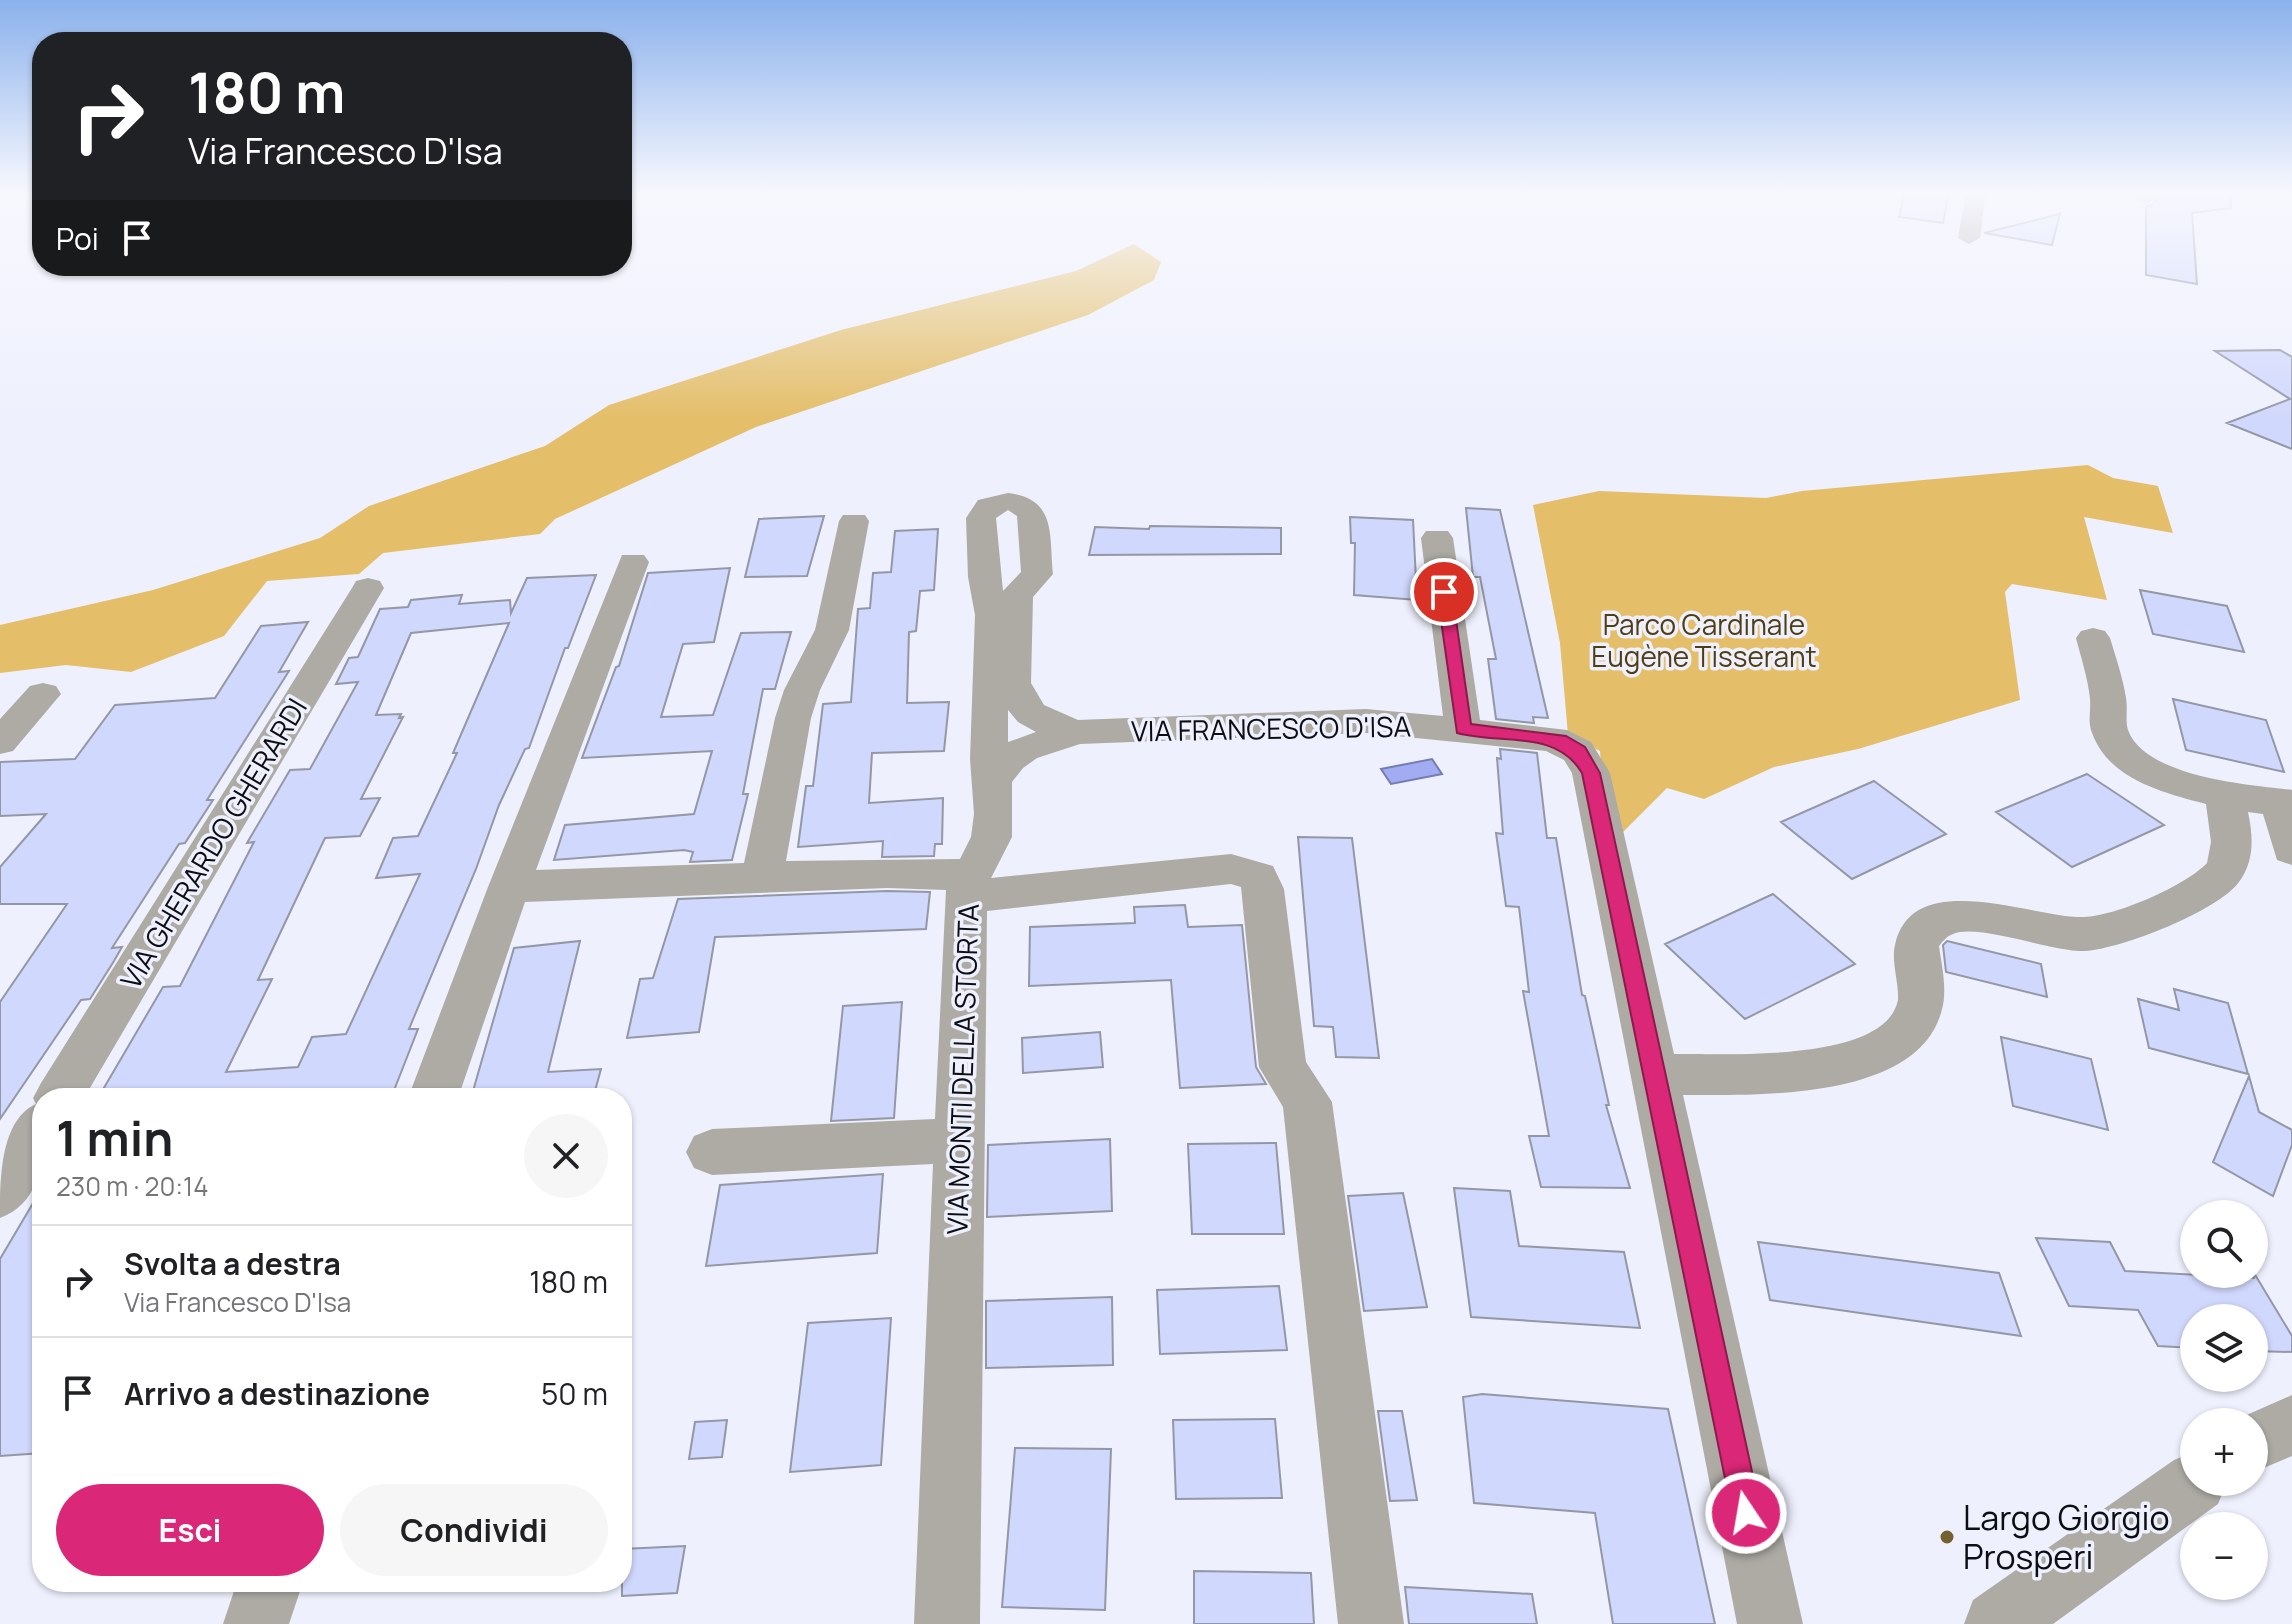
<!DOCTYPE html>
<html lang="it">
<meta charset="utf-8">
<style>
body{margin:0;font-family:Manrope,sans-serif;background:#f6f6f6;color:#202124;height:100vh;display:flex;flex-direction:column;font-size:30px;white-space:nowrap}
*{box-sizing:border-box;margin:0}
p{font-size:26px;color:#757577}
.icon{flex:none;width:44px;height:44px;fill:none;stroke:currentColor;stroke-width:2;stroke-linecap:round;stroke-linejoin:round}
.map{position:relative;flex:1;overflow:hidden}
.details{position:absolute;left:32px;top:1088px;width:600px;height:504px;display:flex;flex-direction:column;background:#fff;border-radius:32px;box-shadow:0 2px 6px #0004}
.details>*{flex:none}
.banner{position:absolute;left:32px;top:32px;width:600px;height:244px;border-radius:32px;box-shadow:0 2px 6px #0004;background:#202124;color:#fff;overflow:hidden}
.tools{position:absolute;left:2180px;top:1200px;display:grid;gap:16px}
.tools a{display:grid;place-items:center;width:88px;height:88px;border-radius:50%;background:#fff;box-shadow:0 2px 6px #0004;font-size:40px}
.pin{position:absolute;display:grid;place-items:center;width:68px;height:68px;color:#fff;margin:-34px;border:4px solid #fff;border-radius:50%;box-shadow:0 2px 8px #0007}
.me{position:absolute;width:88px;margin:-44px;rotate:348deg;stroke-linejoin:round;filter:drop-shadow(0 0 6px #0008)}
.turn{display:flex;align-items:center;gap:28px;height:168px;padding:0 24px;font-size:36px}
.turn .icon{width:104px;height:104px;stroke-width:2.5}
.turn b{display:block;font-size:56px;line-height:68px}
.then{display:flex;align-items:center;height:76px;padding:0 24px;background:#0003;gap:16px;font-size:30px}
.round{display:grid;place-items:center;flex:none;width:84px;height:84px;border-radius:42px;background:#f6f6f6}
.summary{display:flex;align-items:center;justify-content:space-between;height:136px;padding:0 24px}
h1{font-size:48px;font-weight:700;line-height:60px}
.button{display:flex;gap:16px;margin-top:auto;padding:16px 24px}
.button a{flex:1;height:92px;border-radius:48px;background:#db2777;color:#fff;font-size:32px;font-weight:700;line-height:92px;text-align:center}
.button a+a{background:#f6f6f6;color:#202124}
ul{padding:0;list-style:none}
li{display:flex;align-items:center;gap:24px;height:112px;padding:0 24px;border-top:2px solid #e0e0e0}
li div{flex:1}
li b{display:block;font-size:30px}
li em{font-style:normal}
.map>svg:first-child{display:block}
.green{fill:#e4be69}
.water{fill:#a1acf3;stroke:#757db0;stroke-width:2}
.building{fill:#d1d8fd;stroke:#9497a5;stroke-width:2;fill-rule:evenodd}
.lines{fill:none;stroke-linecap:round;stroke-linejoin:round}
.minor{fill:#adaba4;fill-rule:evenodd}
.route{fill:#db2777;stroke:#8e194d;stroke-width:2}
.poi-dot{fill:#75602f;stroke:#eef0fd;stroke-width:3}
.labels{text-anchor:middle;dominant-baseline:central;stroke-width:7;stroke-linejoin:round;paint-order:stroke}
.park-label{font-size:28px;fill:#503e13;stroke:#eef0fd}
.street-label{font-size:28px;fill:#0d0e13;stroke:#eef0fd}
.near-poi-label{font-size:34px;fill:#0d0e13;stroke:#eef0fd;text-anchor:start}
</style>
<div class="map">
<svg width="2292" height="1624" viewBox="0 0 2292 1624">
<rect width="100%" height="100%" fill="#eef0fd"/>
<path class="green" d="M1134,244L1161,262L1154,280L1088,315L756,427L555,519L540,534L383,553L359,574L267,581L224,636L131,672L66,665L0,673V625L153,590L320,538L369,506L545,446L609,405L841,330L1076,271Z
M2088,465L2113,478L2158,486L2173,533L2084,517L2107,600L2012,584L2005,592L2020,700L1858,749L1774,767L1704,799L1667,788L1607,848L1600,751L1568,735L1560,643L1533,505L1599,491L1766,498L1802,491Z"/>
<path class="water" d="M1432,759L1442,774L1391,784L1381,769Z"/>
<path class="building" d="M1905,192H1949L1943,223L1899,217Z
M2162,192H2230L2231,208L2192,213L2197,284L2146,275V207L2153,204Z
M2060,214L2052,245L1984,233Z
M2280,350L2292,357V449L2227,423L2290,399L2215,351Z
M1466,508L1500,510L1548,718L1533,717L1534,723L1496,719L1488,659H1496L1480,577H1473Z
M824,516L807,576L745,577L759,519Z
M1350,517L1413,520L1417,600L1354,595L1355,543H1351Z
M1150,526L1281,528V554L1089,555L1095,527L1149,529Z
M938,529L934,590L920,591L916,631L909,632L907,703L949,702L944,751L872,753L869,803L943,798L942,844H935L934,856L882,857L883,841L798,847L806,786H813L823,704L851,702L858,609L870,608L873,573L891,572L895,531Z
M730,568L714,642L683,644L661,717L713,715L741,633L791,632L775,689H763L743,794H748L732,860L690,862L693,852L684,850L554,860L565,825L694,814L712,751L582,758L616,667L619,666L648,573Z
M596,575L568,648H565L529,748L525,749L499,805L476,869L409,1029H418L391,1098H98L163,987L180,986L254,842L247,843L290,770L310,769L358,682L336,684L349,658L358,657L380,609L408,607L411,600L462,595L459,604L510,600L511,613L527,578ZM509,623L453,753H457L418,836L393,838L376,878L420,874L346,1034L312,1037L298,1067L226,1072L272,979L258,980L325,838L360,836L380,798L361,799L403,717L399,718L401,714L376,715L411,633Z
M2140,590L2227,606L2244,652L2153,634Z
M308,622L279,672L289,671L207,800H213L185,843L179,844L112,948L122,947L114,961L90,999L81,1000L0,1119V1002L67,904H0V867L46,814L0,816V762L75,759L115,705L215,698L261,626Z
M2173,699L2266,720L2284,772L2186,750Z
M1500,749L1537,753L1547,838H1556L1582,995L1585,996L1609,1105H1606L1630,1188L1541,1187L1529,1136H1549L1523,991L1529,992L1519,907L1506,906L1496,833L1503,834L1497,758L1501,759Z
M2087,774L2164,825L2072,867L1996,812Z
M1874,781L1946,834L1852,879L1781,822Z
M1298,837L1352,838L1379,1058L1336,1057L1333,1027L1314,1026Z
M887,891L930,892L926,929L715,937L699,1032L627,1038L640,979L653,978L678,899Z
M1773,894L1855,964L1745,1019L1665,944Z
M1185,905L1188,927L1242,925L1256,1067L1266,1084L1180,1088L1171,980L1029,986L1030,927L1135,923L1134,907Z
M580,941L548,1072L601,1069L593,1098H471L514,948Z
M1947,941L2041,964L2047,997L1946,972L1943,945Z
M2174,989L2228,1003L2248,1074L2149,1048L2138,999L2179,1010Z
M902,1002L894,1118L831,1121L843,1006Z
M1100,1032L1103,1067L1023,1073L1022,1038Z
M2001,1037L2091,1059L2108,1130L2013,1106Z
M2249,1076L2259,1112L2292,1130V1145L2273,1196L2213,1162Z
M1110,1139L1112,1211L987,1217L988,1145Z
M1276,1143L1284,1234H1192L1188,1144Z
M883,1174L877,1253L706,1266L720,1185Z
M42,1188V1453L0,1456V1259Z
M1454,1188L1510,1191L1519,1246L1624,1252L1640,1328L1471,1317Z
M1403,1193L1427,1307L1364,1311L1348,1196Z
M2036,1238L2110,1242L2125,1271L2254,1278V1273L2292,1336V1352L2254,1351V1318H2194V1348L2158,1346L2138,1310L2069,1306Z
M1758,1242L1999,1273L2021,1336L1770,1300Z
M1279,1286L1287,1350L1160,1354L1157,1290Z
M1112,1297L1113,1365L986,1368V1301Z
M891,1318L881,1465L790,1472L808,1323Z
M1482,1394L1668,1409L1715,1624H1613L1595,1513L1474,1503L1463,1397Z
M1378,1411H1402L1417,1500L1390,1501Z
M1275,1419L1282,1498L1176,1499L1173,1420Z
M727,1420L722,1457L689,1459L695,1422Z
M1015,1448L1111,1449L1105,1610L1002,1607Z
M685,1546L677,1593L622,1596V1549Z
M1194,1571L1311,1573L1314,1624H1194Z
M1405,1587L1532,1594L1537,1624H1409Z"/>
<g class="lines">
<path class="minor" d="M1966,192H1986L1980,238L1969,244L1958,238Z
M2139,192H2159L2151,202L2144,204L2134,198Z
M1008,493C1057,499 1049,535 1053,574L1033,597L1031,683L1044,705L1078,720L1366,709L1443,716L1421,538L1426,531H1448L1453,538L1480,720L1567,730L1591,742L1610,773L1674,1054C1724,1053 1885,1064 1898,1000C1899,983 1891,961 1895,945C1912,865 2035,919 2084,917C2116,916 2185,886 2207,863L2211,842L2206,804C2161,792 2107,779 2091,730C2088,720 2091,709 2090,699C2088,678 2081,658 2076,638L2081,631L2093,628L2105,631L2110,638C2116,658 2123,678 2126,698C2128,709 2125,720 2128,730C2145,777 2249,785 2292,790V865L2277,860L2263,814L2248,812C2253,836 2255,860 2239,882C2218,911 2121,949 2085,951C2051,952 1979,923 1953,934C1947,936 1943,941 1939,946C1942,968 1948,991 1941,1013C1915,1101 1756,1095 1683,1095L1803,1624H1737L1572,773L1564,760L1546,751L1366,733L1080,744L1037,758L1023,768L1012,782V837L991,878L1231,854L1273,866L1284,889L1306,1062L1332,1102L1404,1624H1338L1283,1107L1259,1067L1241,887L1231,884L987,911L980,1624H914L933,1164L712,1175L694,1168L686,1152L694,1136L712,1129L935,1119L946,890L887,888L525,902L458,1098H408L488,887L622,555H644L649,562L536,870L744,863L775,718L784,690L815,630L839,521L843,515H865L869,521L849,630L820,690L811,718L786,861L960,859L971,837L974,814L970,759L975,615L968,577L966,518L978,500ZM1008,510L1017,516L1021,572L1003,591L996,518ZM1008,710L1018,722L1036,732L1008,742Z
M368,578L380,581L384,588L84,1098H42C42,1143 50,1199 0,1218C0,1180 0,1120 36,1104L33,1098L41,1083L352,588L356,581Z
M43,683L56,686L61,694L13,751L0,754V719L30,686Z
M2292,1395V1456L2254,1472V1422L2233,1421Z
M2194,1452V1482H2227L2218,1504L2053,1624H1964L1973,1600L2174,1460Z
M237,1582H303L289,1624H223Z"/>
</g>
<linearGradient id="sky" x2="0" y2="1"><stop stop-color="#8bb1ec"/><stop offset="0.46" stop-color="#f7f8fe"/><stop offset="1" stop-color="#f7f8fe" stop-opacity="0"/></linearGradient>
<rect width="2292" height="419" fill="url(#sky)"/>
<path class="route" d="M1444,588L1452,592L1471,724L1566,736L1585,747L1600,773L1761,1513L1757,1523L1746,1528L1736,1523L1732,1513L1582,773C1556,729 1502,745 1457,733L1437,592Z"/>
<circle class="poi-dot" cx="1947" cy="1537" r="8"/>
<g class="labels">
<g class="park-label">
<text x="1704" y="624">Parco Cardinale<tspan x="1704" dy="32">Eugène Tisserant</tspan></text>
</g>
<g class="street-label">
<text transform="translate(1271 728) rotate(-1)">VIA FRANCESCO D'ISA</text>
<text transform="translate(213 843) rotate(-59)">VIA GHERARDO GHERARDI</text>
<text transform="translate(962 1069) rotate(-88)">VIA MONTI DELLA STORTA</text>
</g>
<g class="near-poi-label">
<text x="1963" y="1517">Largo Giorgio<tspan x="1963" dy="39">Prosperi</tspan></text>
</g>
</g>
</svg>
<div class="tools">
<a><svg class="icon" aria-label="search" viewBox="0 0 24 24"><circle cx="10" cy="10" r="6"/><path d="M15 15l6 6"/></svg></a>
<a><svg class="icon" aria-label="layers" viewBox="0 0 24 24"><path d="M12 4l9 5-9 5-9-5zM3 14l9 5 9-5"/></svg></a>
<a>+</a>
<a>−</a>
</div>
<div class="pin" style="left:1444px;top:592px;background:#d93025"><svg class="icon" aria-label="arrive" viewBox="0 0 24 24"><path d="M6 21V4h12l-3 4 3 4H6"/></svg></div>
<svg class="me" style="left:1746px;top:1513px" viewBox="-20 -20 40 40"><circle r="17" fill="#db2777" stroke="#fff" stroke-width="3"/><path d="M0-11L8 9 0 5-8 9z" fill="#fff"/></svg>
<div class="banner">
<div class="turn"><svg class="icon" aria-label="right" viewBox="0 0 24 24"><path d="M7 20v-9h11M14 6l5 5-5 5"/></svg><div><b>180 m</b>Via Francesco D'Isa</div></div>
<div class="then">Poi<svg class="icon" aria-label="arrive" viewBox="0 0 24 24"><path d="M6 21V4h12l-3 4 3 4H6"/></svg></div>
</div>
<section class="details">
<div class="summary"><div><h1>1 min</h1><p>230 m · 20:14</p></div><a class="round"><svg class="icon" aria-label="close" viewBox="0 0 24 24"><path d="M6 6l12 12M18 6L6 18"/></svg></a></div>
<ul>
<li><svg class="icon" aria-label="right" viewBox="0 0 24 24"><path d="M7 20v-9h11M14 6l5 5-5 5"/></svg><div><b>Svolta a destra</b><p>Via Francesco D'Isa</p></div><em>180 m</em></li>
<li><svg class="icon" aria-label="arrive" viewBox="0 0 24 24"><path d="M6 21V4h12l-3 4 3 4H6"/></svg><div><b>Arrivo a destinazione</b></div><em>50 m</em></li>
</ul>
<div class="button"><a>Esci</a><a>Condividi</a></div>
</section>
</div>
